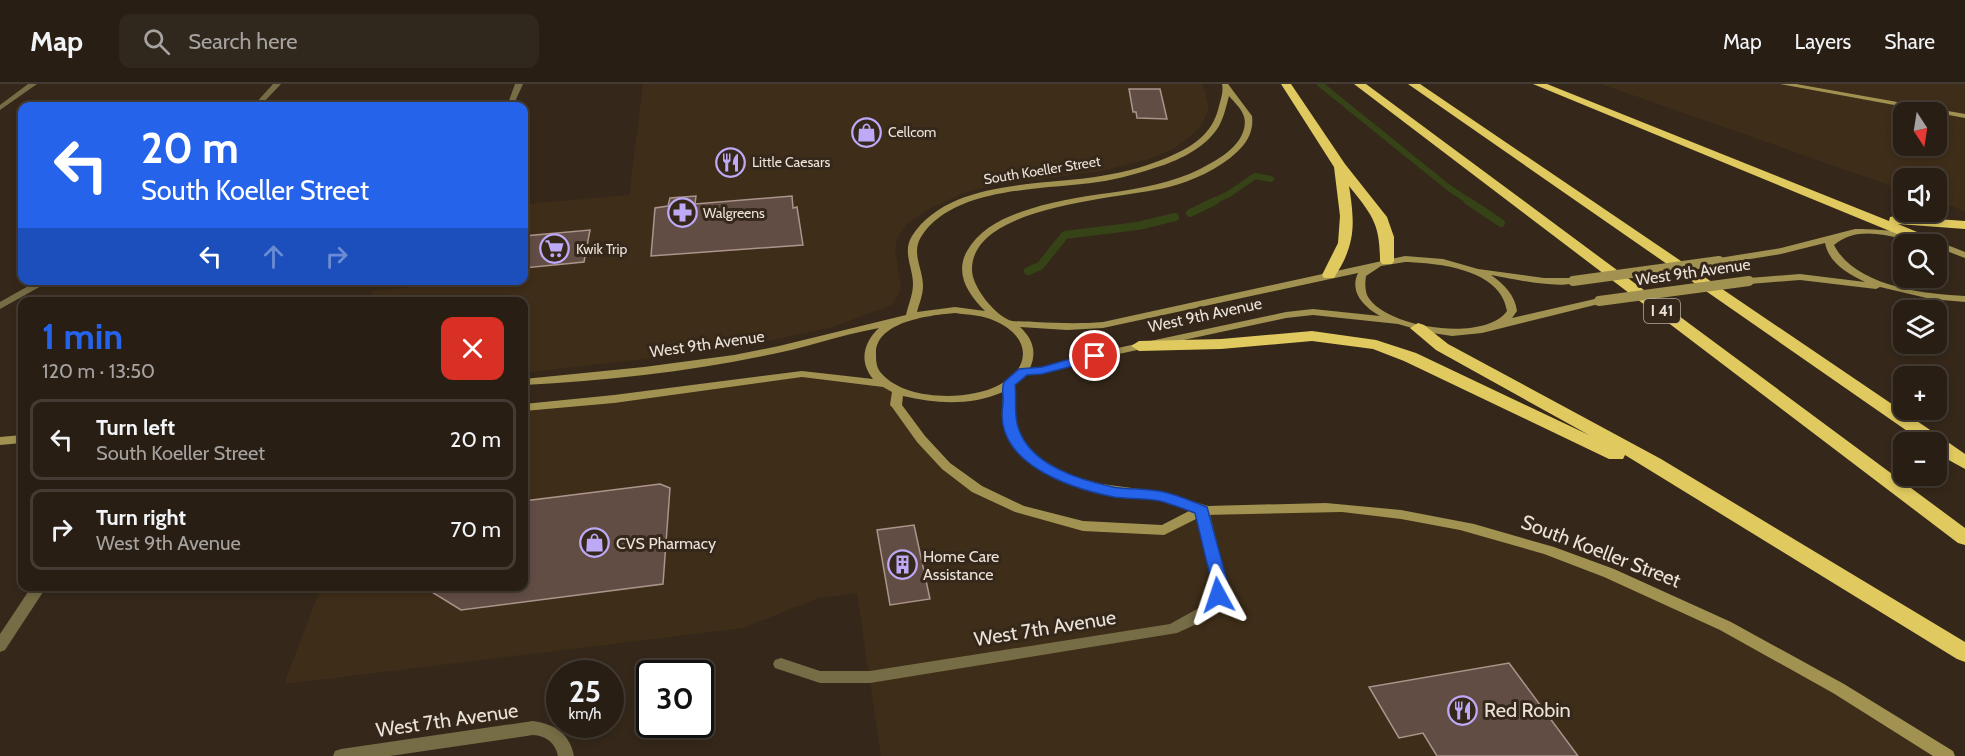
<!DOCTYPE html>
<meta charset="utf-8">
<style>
body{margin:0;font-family:Cabin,sans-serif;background:#30271d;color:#f1f3f6;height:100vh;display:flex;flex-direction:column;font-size:22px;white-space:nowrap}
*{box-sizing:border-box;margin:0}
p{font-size:20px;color:#a5a2a0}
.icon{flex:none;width:33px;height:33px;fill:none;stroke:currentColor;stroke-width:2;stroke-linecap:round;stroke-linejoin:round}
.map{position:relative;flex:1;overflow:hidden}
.sheet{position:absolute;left:18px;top:213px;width:510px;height:294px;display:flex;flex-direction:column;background:#281e14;border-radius:12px;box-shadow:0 3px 9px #0003,0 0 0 2px #443c34}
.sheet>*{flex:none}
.hud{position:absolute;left:18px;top:18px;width:510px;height:183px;border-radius:12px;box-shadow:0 3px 9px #0003,0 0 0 2px #443c34;background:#2563eb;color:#fff;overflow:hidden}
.needle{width:39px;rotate:168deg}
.tools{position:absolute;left:1893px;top:18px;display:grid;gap:12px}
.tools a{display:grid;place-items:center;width:54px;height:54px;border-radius:12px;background:#281e14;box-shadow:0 3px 9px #0003,0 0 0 2px #443c34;font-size:30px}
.speed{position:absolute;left:546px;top:576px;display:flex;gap:12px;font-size:30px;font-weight:700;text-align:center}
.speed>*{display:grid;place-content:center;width:78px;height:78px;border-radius:50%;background:#281e14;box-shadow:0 3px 9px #0003,0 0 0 2px #443c34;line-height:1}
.speed small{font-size:15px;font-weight:400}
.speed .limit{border:3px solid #111;border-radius:9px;background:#fff;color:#111}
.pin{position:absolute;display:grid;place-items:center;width:51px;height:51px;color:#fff;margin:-26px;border:3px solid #fff;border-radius:50%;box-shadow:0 2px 6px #0007}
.me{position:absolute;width:66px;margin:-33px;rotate:355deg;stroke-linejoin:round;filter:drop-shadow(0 0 4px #0008)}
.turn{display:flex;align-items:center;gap:21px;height:126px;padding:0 24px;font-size:27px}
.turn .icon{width:78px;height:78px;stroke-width:2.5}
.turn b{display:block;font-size:42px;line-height:51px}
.lanes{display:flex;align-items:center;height:57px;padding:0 24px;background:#0003;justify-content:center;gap:30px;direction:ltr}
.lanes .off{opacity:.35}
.round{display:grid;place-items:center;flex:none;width:63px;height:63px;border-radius:12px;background:#30271d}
.headline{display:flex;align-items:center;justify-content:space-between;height:102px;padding:0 24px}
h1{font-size:36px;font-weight:700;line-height:45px;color:#2563eb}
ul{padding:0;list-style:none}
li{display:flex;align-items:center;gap:18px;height:81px;margin:0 12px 9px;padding:0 12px;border:3px solid #443c34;border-radius:12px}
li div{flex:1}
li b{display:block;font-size:22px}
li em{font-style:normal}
header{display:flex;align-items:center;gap:36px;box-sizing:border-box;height:84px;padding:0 30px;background:#281e14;border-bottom:2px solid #443c34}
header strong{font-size:28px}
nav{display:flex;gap:33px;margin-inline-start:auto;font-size:21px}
.search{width:420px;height:54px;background:#30271d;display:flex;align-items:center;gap:15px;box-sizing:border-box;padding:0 21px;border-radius:12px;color:#a5a2a0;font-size:22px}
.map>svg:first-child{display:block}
.built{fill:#3e2d18;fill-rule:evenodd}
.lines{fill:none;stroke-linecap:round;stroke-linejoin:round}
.stream-far1{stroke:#354317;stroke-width:6}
.stream{stroke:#354317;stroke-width:8}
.building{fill:#624d45;stroke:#ab948b;stroke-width:1.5}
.street{fill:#766d46;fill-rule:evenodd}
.secondary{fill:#a19251;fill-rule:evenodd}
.highway{fill:#e0c95f;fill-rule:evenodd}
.secondary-bridge{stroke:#a19251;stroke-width:10}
.route{fill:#2563eb;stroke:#184099;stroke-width:1.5}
.labels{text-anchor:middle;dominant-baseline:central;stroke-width:6;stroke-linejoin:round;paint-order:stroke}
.far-poi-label{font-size:14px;fill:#ebe2d9;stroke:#35281a;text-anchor:start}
.far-street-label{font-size:14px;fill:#ebe2d9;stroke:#35281a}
.shield{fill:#35281a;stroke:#b4aaa0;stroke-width:1.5}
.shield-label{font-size:15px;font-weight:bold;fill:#ebe2d9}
.street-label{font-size:16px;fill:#ebe2d9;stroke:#35281a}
.poi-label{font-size:16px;fill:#ebe2d9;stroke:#35281a;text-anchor:start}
.near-street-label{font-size:20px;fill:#ebe2d9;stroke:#35281a}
.near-poi-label{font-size:20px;fill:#ebe2d9;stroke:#35281a;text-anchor:start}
</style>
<header>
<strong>Map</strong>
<div class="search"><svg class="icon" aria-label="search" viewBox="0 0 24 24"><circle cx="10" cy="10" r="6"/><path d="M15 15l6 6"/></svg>Search here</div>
<nav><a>Map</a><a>Layers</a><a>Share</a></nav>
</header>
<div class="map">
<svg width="1965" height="672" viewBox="0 0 1965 672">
<rect width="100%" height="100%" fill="#35281a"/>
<path class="built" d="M643,0H1203L1209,25L1200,43L1188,54L1173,65L1149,75L1101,87L990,102L966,108L925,127L906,141L898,152L895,165L901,202L898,212L891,221L833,243L728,265L524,289V218H367L373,207L432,201L434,197L524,196V120L629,111Z
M1601,0H1965V127L1937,117L1936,94H1904L1903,106ZM1904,28H1936V62H1904Z
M802,290L840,294L898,306L897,321L946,382L1020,425L1083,442L1164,446L1202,426L1339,424L1485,447L1664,512L1947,672H881L857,509L818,514L743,544L284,600L321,503L524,502V324L614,315Z"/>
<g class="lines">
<path class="stream-far1" d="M1320,0L1449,104L1470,118
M1212,118L1229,110L1255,92L1271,95"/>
<path class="stream" d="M1468,117L1501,139
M1190,129L1215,117
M1028,187L1040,182L1065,151L1138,142L1175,133"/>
</g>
<path class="building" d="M1129,5H1160L1167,35L1137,34L1136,28H1133Z
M696,112L695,120L792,112L793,124L797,123L803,161L651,172L655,124L668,122L670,114Z
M590,146L584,178L524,184V152Z
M660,400L670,404L663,500L461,526L422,502H524V417Z
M914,441L930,515L890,521L877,446Z
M1509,579L1578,672H1437L1423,649L1399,654L1369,603Z"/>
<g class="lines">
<path class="street" d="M28,0H37L0,26V21Z
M273,0H281L260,22H253Z
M515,0H523L513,22H507Z
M39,196H52L0,225V218Z
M1202,422L1207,423L1209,426L1227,500L1221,517L1213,527L1201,538L1177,549L870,599H820L775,584L773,580L775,576L781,574L820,587H870L1170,540L1197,525L1208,514L1213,500L1195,426L1197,423Z
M32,502H47L5,566L0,568V550Z
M533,637C555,640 570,650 574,672H558C555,658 546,652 533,651L390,672H333L335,667L341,665Z"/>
<path class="secondary" d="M1222,0H1228L1252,32C1254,47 1247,59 1237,68C1219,85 1192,97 1169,103C1123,115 971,120 972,186C972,203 996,233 1012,237C1019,238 1028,237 1035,238C1058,239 1080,240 1103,238L1405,172L1443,175L1478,185L1544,194H1573L1578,197C1564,207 1509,194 1491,191C1504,200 1515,211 1517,227L1512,234L1599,214L1604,217L1603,219L1482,249L1452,252L1426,248L1398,240L1313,231L1286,234L1114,271L1042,290L1025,291L1014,302V332L1020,354L1042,376L1072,392L1102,400L1161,408L1208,422L1326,419L1401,426L1474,440L1554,463L1614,485L1731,538L1844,600L1953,667L1955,672H1933L1833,609L1720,546L1604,493L1544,470L1460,446L1401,435L1342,428L1204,431L1164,451L1083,447L1015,428L972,408L942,385L917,358L892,323L890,321L892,308L883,303L802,293L614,319L524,327V320L614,311L802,287L873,295C859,278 863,259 879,244C840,251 802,265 763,272C685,288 603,297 524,301V295L644,283L734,271L779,262L906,231C908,221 913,211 913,200C913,183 902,168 912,152C949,95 1042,102 1101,92C1126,88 1152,81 1175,70C1195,61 1212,48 1218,26C1220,17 1224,8 1222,0ZM1229,12C1234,18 1240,23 1243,30C1247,39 1244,48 1239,56C1232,66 1222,73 1211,79C1156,112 1090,105 1030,125C1006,132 980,144 967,167C954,190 969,211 985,227L955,223L917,228C919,220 923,211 923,202C923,185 911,169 921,153C953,102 1044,106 1098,98C1120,95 1142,88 1164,81C1185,73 1207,62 1219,42C1224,33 1226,23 1229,12ZM1405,178C1438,179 1501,185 1507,227C1485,259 1383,244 1367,211C1365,205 1365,199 1366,192L1381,182ZM1358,189C1349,208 1364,223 1380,232L1313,225L1286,228L1113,265L1042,284H1030C1037,268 1033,255 1020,243L1067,246L1103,244ZM955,229C968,231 983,231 995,237C1030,252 1033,283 999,301C969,317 906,317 882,290C876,284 876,277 876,269C876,237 932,231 955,229ZM1003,308C1003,320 1001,332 1004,344C1017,383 1063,402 1099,408C1119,412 1139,412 1159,416C1169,418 1179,424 1189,427L1162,441L1083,437L1024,422L982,402L950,379L925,352L902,321L903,312C937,320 970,322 1003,308Z
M1780,0H1796L1965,30V34Z
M1855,145C1893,144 1930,153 1965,168V174L1936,163V160C1902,160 1865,136 1834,161C1855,202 1923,210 1965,212V218L1931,215L1880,203L1876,205L1800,196L1749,200L1744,197L1749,194L1800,190L1865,198C1847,189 1829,179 1825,159L1781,170L1719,180L1714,177L1719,174L1781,164Z
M22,351V359L0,361V353Z"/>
<path class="highway" d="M1281,0H1291L1345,80L1387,133L1394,153V177L1392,180H1382L1380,177C1380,139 1372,131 1349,102C1355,140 1356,160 1334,194H1324L1322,191L1338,159L1340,132L1334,83Z
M1354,0H1366L1965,444V461L1958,459Z
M1408,0H1420L1942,354L1965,370V385L1936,369V358H1923Z
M1533,0H1547L1889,137L1890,133L1895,132L1965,137V145L1898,140L1929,153L1931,156L1929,159H1919Z
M1418,239L1424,241L1448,260L1661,375L1965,558V578L1957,575L1625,371L1623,375H1609L1404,277L1373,265L1312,257L1221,265L1139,267L1131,262L1139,257L1221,255L1312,247L1376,256L1416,269L1589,351L1436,266L1410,244Z"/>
<path class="secondary-bridge" d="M1573,197L1719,177
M1599,217L1749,197"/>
</g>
<path class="route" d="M1095,268L1100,269L1102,272L1100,275L1042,290L1027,291L1015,301C1017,317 1013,331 1019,346C1032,382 1080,396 1113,403C1130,406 1147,404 1164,408C1178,411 1193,418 1207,423L1228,500L1224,515H1212L1209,511L1212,500L1195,429C1184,425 1172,420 1160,417C1145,414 1129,415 1114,413C1069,404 993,379 1003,320C1004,312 1001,304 1004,298L1019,285L1042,283Z"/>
<defs>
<symbol id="shop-ring" viewBox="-11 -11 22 22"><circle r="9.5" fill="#35281a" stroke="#bda9f5" stroke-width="1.5"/><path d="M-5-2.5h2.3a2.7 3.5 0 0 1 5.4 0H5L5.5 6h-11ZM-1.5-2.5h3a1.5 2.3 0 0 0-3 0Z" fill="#bda9f5"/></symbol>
<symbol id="restaurant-ring" viewBox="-11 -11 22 22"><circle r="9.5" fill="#35281a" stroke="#bda9f5" stroke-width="1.5"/><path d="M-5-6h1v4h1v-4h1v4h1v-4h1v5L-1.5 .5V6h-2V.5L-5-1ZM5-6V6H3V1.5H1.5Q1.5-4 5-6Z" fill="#bda9f5"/></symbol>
<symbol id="pharmacy-ring" viewBox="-11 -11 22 22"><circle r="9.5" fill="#35281a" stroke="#bda9f5" stroke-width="1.5"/><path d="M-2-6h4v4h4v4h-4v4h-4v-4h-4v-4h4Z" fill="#bda9f5"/></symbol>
<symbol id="supermarket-ring" viewBox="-11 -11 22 22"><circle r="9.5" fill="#35281a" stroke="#bda9f5" stroke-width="1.5"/><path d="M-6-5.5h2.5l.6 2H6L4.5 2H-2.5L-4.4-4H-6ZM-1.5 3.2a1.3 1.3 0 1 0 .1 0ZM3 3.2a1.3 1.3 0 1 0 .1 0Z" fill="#bda9f5"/></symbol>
<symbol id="building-ring" viewBox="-11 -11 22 22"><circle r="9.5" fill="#35281a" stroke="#bda9f5" stroke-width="1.5"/><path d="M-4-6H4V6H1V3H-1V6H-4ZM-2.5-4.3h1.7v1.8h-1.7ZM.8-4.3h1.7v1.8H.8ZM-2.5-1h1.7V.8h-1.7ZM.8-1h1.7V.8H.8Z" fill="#bda9f5"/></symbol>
</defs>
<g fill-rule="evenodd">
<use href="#shop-ring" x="850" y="32" width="33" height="33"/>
<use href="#restaurant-ring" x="714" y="62" width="33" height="33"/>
<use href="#pharmacy-ring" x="666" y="112" width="33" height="33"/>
<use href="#supermarket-ring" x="538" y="148" width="33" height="33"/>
<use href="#shop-ring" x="578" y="442" width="33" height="33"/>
<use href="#building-ring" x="886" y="464" width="33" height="33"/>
<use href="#restaurant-ring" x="1446" y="610" width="33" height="33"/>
</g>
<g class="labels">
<g class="far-poi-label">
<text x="888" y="48">Cellcom</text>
<text x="752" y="78">Little Caesars</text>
<text x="703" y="129">Walgreens</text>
<text x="576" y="165">Kwik Trip</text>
</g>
<g class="far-street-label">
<text transform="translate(1042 86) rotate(-9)">South Koeller Street</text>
</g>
<rect class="shield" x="1644" y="215" width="36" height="24" rx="4.5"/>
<g class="shield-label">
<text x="1662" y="227">I 41</text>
</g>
<g class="street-label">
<text transform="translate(1693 188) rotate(-8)">West 9th Avenue</text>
<text transform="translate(1205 231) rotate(-12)">West 9th Avenue</text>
<text transform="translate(707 260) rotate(-8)">West 9th Avenue</text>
</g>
<g class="poi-label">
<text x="616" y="459">CVS Pharmacy</text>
<text x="923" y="472">Home Care<tspan x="923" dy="18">Assistance</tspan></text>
</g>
<g class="near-street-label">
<text transform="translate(1601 467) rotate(21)">South Koeller Street</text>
<text transform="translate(1045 544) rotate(-9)">West 7th Avenue</text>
<text transform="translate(447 636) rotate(-8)">West 7th Avenue</text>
</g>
<g class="near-poi-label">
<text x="1484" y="626">Red Robin</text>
</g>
</g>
</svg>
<div class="tools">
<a><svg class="needle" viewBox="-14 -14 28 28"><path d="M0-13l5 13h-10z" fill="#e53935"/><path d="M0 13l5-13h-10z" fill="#a5a2a0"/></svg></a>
<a><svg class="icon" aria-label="sound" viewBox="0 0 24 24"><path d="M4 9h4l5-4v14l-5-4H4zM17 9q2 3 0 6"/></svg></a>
<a><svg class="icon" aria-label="search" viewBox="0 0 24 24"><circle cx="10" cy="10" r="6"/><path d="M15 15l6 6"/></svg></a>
<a><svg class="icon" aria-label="layers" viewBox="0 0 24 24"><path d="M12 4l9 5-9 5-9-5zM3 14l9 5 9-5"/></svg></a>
<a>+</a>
<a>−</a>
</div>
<div class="speed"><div>25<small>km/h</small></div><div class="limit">30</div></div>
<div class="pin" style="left:1095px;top:272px;background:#d93025"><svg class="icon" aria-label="arrive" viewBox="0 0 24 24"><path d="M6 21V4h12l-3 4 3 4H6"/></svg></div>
<svg class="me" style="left:1218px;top:511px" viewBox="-20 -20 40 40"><path d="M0-17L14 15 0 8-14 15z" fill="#2563eb" stroke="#fff" stroke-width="4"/></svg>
<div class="hud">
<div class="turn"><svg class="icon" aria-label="left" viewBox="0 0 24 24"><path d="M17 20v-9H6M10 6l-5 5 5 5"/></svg><div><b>20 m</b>South Koeller Street</div></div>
<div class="lanes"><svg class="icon" aria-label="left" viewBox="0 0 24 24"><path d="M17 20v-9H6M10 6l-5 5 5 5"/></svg><svg class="icon off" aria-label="ahead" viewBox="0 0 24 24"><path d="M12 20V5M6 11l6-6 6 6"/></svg><svg class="icon off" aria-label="right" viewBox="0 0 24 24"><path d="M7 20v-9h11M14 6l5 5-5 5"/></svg></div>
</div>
<section class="sheet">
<div class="headline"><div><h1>1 min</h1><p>120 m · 13:50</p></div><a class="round" style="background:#d93025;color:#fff"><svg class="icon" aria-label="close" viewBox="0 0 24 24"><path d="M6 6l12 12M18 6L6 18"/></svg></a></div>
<ul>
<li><svg class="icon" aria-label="left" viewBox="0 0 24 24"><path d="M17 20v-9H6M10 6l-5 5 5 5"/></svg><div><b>Turn left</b><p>South Koeller Street</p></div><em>20 m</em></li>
<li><svg class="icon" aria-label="right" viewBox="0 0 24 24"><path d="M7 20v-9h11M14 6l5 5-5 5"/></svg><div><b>Turn right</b><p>West 9th Avenue</p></div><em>70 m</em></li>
</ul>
</section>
</div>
